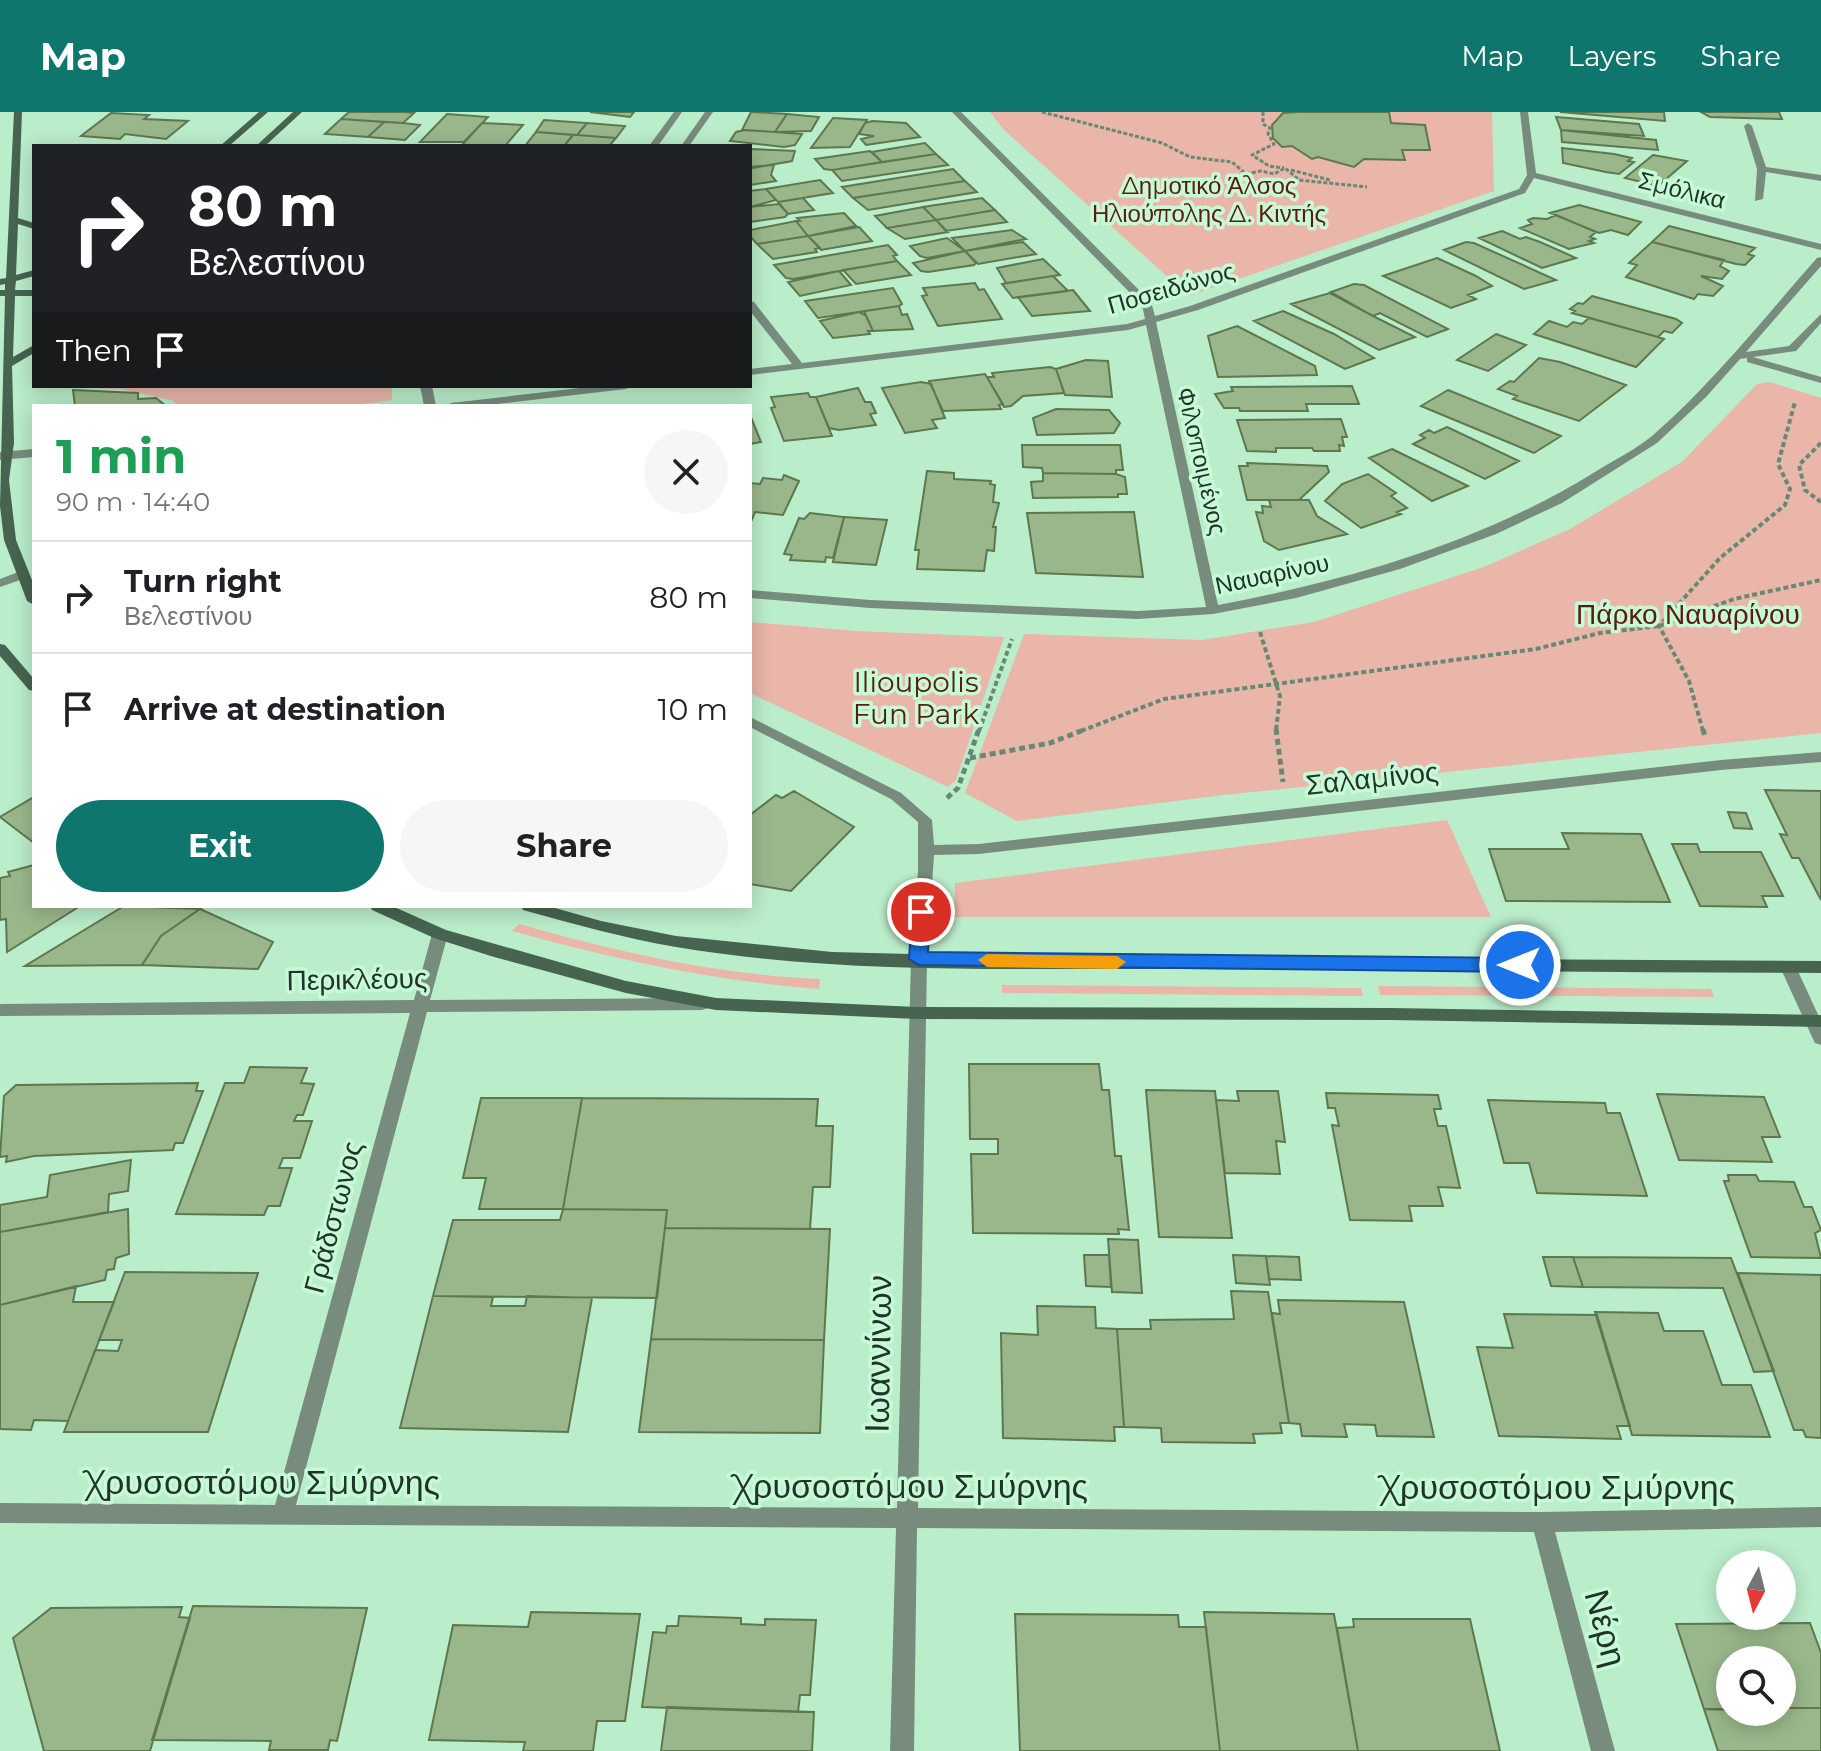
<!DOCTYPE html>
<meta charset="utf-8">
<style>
body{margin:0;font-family:Montserrat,sans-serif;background:#f6f6f6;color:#202124;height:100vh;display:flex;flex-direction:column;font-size:30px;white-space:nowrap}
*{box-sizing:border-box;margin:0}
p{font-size:26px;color:#757577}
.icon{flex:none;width:44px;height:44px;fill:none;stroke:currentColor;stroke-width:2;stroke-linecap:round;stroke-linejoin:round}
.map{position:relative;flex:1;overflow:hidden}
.drawer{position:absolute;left:32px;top:292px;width:720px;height:504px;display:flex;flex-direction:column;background:#fff;border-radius:0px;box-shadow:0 4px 20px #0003}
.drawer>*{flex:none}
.guide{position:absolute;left:32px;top:32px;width:720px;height:244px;border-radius:0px;box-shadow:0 4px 20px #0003;background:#202124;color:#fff;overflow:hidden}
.needle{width:52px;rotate:187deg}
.buttons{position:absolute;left:1716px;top:1438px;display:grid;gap:16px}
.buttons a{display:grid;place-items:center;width:80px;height:80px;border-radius:50%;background:#fff;box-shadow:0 4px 20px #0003;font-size:40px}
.pin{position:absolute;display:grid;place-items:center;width:68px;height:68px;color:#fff;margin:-34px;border:4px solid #fff;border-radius:50%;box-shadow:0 2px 8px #0007}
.me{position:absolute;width:88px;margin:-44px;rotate:270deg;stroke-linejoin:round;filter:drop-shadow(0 0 6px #0008)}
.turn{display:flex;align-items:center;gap:28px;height:168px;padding:0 24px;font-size:36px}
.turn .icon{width:104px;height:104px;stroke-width:2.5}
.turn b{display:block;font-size:56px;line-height:68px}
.then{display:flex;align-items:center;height:76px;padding:0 24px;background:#0003;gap:16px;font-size:30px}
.round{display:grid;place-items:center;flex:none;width:84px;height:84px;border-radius:42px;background:#f6f6f6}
.overview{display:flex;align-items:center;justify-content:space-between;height:136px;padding:0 24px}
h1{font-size:48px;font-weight:700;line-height:60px;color:#1e9e55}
.button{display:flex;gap:16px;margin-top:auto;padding:16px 24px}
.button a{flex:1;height:92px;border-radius:48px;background:#0f766e;color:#fff;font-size:32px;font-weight:700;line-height:92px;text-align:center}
.button a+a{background:#f6f6f6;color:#202124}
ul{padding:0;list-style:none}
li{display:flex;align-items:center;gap:24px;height:112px;padding:0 24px;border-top:2px solid #e0e0e0}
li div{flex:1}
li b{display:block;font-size:30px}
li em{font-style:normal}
header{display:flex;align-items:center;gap:48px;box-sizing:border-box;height:112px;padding:0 40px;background:#0f766e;color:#fff}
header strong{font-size:38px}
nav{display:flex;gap:44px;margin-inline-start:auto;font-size:28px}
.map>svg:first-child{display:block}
.green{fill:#e9b6a9}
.building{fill:#9ab78b;stroke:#5d784e;stroke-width:2}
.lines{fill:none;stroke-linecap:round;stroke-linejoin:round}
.path-far2{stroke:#678972;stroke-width:3;stroke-dasharray:4 2;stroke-linecap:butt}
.path-far1{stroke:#678972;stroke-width:4;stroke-dasharray:5 3;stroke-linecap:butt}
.path{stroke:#678972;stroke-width:5;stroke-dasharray:6 4;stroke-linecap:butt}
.lane{fill:#778c7d;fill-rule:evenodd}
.street{fill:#778c7d;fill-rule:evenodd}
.secondary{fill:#466450;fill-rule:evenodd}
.route{fill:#1a73e8;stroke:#114b97;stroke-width:2}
.slow{fill:#f59e0b}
.labels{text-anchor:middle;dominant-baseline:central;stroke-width:7;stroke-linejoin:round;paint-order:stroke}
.far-park-label{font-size:24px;fill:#5a1c0c;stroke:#c7fad7}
.far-street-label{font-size:24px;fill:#203427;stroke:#c7fad7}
.park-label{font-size:28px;fill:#5a1c0c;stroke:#c7fad7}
.street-label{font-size:28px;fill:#203427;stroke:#c7fad7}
.near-street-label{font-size:34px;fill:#203427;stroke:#c7fad7}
</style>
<header>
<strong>Map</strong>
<nav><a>Map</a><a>Layers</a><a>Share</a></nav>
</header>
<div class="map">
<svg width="1821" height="1639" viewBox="0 0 1821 1639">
<rect width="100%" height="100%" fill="#baedca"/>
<path class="green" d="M990,0H1492L1494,79L1189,184L1003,17Z
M1770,270L1821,286V621L1224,683L1017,709L965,681L1024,522L1202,528L1314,510L1484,455L1570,417L1682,350L1757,272Z
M41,274H392V288L349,294H176L174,289L121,277Z
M750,510L855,519L1004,525L956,668L948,675L750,581Z
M1447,708L1491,805H954L955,771Z
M519,812C618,840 717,863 820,867L819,877C714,869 613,847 512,819Z
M1002,873L1361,876L1363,884L1002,881Z
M1378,874L1711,877L1714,885L1380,883Z"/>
<path class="building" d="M349,0H404L414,1L403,11L341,7Z
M590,0H634L630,5Z
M751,0H752L787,2L775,20L742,18Z
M1298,0H1389L1391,11L1425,13L1430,38H1402L1405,48L1364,47L1354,55L1318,45L1312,47L1292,34L1282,35L1273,26L1272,13L1283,1Z
M1560,0H1664L1665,9Z
M1701,0H1779L1782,7L1710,5Z
M111,1L149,3L144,7L188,9L166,27L125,22L120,27L81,24Z
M447,2L488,5L464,30H420Z
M787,2L819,5L811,19L775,20Z
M1556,5L1639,12L1644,24L1561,18Z
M833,6L867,8L850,35L811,36Z
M341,7L384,10L368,25L325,22Z
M544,8L587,11L577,23L536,20Z
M872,9L906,11L920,25L866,33L861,27L874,24L859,22L865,11Z
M384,10L403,11L420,13L405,28L368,25Z
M482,11L523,13L505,34L462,33Z
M587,11L625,14L616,26L577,23Z
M745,18L775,20L802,22L795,33L784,35L730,29L736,20Z
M1561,18L1656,28L1658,38L1562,30Z
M536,20L573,23L564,34H525Z
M573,23H577L616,26L609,34H564Z
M925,31L936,42L882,50L872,40Z
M1562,36L1614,42L1632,46L1628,49L1634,50L1619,62L1606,60L1563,51Z
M750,37L795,39L792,49L753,56L750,55Z
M870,39L882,50L832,58L824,57L815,47Z
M936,42L948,53L842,69L832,58Z
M1653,43L1687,49L1658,74L1625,66Z
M774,53L771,63L776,69L750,73V55Z
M953,57L965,69L853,86L842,75Z
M820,68L833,81L778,90L766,77Z
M965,69L977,80L868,98L853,86Z
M766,77L776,88L750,95V79Z
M803,86L814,98L788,102L778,90Z
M982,86L995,98L936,108L923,95Z
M779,92L788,102L785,105L750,110V95Z
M1579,93L1641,110L1628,123L1611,118L1599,121L1550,101Z
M923,95L936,108L887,116L875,104Z
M995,98L1007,110L946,119L936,108Z
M844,101L856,114L808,124L796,109H800L797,106Z
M1556,103L1596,120L1590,125L1595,127L1589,129L1594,131L1569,137L1520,116L1532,112L1528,108L1533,106L1547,107Z
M936,108L948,120L905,127L887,116Z
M796,109L808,124L757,132L750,124V118Z
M1669,114L1755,136L1748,142L1754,144L1745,153L1736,152L1652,130Z
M859,115L872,129L821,138L808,124Z
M1012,118L1026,127L965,139L952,126Z
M1502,119L1520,127L1526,125L1540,130L1576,146L1542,156L1479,126Z
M808,124L820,136L815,137L817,140L773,147L757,132Z
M947,126L965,139L927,146L920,144L910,134Z
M1023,130L1036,142L978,152L965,139Z
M1466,130L1474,131L1556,168L1524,177L1444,138Z
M1652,130L1724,148L1720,154L1729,159L1722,167L1701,164L1723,174L1713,184L1698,182L1694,187L1626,165L1637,153L1629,151Z
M888,133L897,143L893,144L897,149L793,167L786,166L774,153Z
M965,139L976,151L974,153L928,160L921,159L913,151Z
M1437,146L1476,164L1492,174L1468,183L1476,187L1451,196L1383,164Z
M1043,147L1060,163L1006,171L997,156Z
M897,149L911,163L856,172L843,158Z
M839,159L851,173L800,184L788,170Z
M1053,164L1068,179L1013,186L1002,172Z
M975,171L979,178L984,177L1002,207L938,214L922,184L927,183L923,176Z
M1354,172L1364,173L1448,217L1427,225L1380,201L1373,204L1331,180Z
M893,176L902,192L899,194L818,206L805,189Z
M1073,178L1090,199L1032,204L1018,185Z
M1330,181L1373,204L1415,225L1379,238L1291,192Z
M1592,184L1676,207L1682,211L1672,221L1664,219L1658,225L1572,201L1575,199L1570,197L1578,191L1583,192Z
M899,194L902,203L907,202L913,217L873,219L864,199Z
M1283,199L1334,222L1374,246L1345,257L1254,209Z
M859,200L866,204L873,219H868L870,222L833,226L820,209Z
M1589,206L1658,225L1664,227L1636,255L1534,222L1549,209L1567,215L1573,210L1582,212Z
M1237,214L1315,254L1317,263L1218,265L1208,224Z
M1496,222L1526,233L1488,259L1457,248Z
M1539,246L1560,250L1626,273L1579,309L1513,287L1517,284L1498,277L1510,269L1514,270Z
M1086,248L1108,249L1112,285L1065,283L1056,257Z
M1050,255L1056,257L1064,281L1023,284L1011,294L1004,295L987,265H994L992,261Z
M985,262L1003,292L999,293L1001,297L943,299L929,269Z
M921,270L931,272L945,306L932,308L937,316L905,321L882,276Z
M1352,274L1359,292H1306L1308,299H1240L1239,296H1224L1215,282L1233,279L1231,275Z
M858,276L865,290H871L876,301L870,302L876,313L839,318L829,316L816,285Z
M73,278L138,281V287L156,286L166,294H75Z
M1448,278L1561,324L1534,341L1421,294Z
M808,281L810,285H816L832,324L784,329L771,296L775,295L771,285Z
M1056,297L1109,298L1120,311L1114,321L1037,323L1033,306Z
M750,303L761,330L750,332Z
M1341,307L1347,325H1342L1344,334L1339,333L1340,339H1314L1312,336H1276V340L1247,339L1237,308Z
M1447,315L1519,349L1485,367L1413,332L1425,326L1420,323L1429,318L1434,321Z
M1022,333H1120L1123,358H1116V362L1043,361L1042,356L1023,355Z
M1392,337L1468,374L1432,389L1369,346Z
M1247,351L1327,354L1329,360L1299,388H1247L1239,354H1248Z
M927,359L954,361V367L991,369L990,372L995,373L993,390L999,391L993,415H996L994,439L987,438L984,459L917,457L919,438H915Z
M1043,361L1116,362L1125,365L1127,382H1118V385L1033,386L1031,370L1043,369Z
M1368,362L1396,381L1391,384L1407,396L1397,400L1401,402L1361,416L1325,389L1342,372Z
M784,363L799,369L783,403L755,400L750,412V371L760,372L763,366L782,368Z
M1269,388H1309L1317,404L1347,422L1279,438L1264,429L1256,400L1263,401L1262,394L1271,395Z
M1134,400L1143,465L1036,461L1027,401Z
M810,401L844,405L833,446L826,445L825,450L790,448L792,443L784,442L799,406L804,407Z
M844,405L887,408L876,453L833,450Z
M1765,678L1821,679V788L1799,746H1792L1780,722L1787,723Z
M794,679L854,715L791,779L750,772V703L776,683L782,686Z
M34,685V731L0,705Z
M1728,700L1746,701L1752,717L1734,716Z
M1562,721L1641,722L1670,790L1506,789L1489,737H1569Z
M1672,732H1697L1700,740H1761L1783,784H1762L1767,795L1700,794Z
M34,753V794H80L7,840L6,807L0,808V766L10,764L8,760Z
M124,794L200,797L161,824L142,853L25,854Z
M200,797L273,830L258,857L142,853L161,824Z
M969,952H1099L1102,978H1109L1115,1044H1121L1129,1118L1118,1117L1119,1122L973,1121L971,1042H998V1027H970Z
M250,955L307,956L301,971L314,972L303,1003H297L294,1009H312L300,1046H283L279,1056H292L280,1094H268L264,1103L176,1102L225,971H244Z
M198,971L196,979H203L183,1031H175L173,1038L34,1044L6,1050L7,1044L0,1045L4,984L16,973Z
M1146,978L1215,979L1232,1126L1159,1125Z
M1237,979H1278L1285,1030L1276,1029L1280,1062L1225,1061L1216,988L1239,989Z
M1326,981L1438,983L1441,997H1434L1438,1014H1446L1460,1076L1438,1075L1443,1094H1409L1412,1109L1350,1108L1332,1013L1339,1014L1335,996H1328Z
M1657,982L1764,985L1780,1025H1762L1772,1050L1679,1048Z
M481,986H582L563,1097H479L486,1066H463Z
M582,986L818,987L816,1014H833L830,1075H813L810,1117L665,1116L667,1098L563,1097Z
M1488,988L1605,991L1607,1001H1620L1647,1084L1537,1081L1529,1051H1504Z
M131,1048L128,1079L109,1082L108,1100L0,1120V1093L47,1085L50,1063Z
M1728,1063H1756L1759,1069L1794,1070L1804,1095H1812L1821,1118L1815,1121L1821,1146L1751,1145L1724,1069H1729Z
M128,1097L129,1142L116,1146L114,1157L107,1158L105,1168L0,1193V1120Z
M563,1097L667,1098L657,1186L433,1184L453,1108H560Z
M665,1116L830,1117L824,1228L651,1227Z
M1108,1127L1138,1128L1142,1181L1112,1180Z
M1084,1143H1109L1111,1175L1086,1174Z
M1233,1143L1266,1144L1270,1173L1236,1171Z
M1266,1144L1299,1145L1301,1168L1269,1167Z
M1543,1145H1573L1583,1175L1551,1174Z
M1573,1145L1731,1146L1774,1259L1754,1260L1723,1176L1583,1175Z
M125,1160L258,1161L208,1320H64L95,1238L118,1239L122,1228H99Z
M1738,1161L1821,1163V1326L1806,1325L1803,1318H1794Z
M76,1174L73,1190H114L68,1309L34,1308L31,1318L0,1317V1193Z
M1231,1179L1268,1180L1289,1311H1280L1282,1321L1253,1322L1255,1331L1162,1330L1161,1316L1124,1315L1117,1217H1151L1150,1208L1234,1207Z
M433,1184L493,1185L491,1194H525L527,1184L592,1186L568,1320L400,1316Z
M1278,1188L1404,1190L1434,1325L1377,1324L1375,1313L1344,1312L1347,1325L1302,1324L1300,1312L1289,1311L1272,1201L1280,1202Z
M1037,1194L1095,1195L1096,1216L1117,1217L1124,1315H1114L1115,1329L1003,1326L1001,1221L1038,1223Z
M1595,1200L1658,1201L1664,1219H1703L1722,1273H1751L1770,1325L1632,1323Z
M1504,1202L1597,1203L1630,1314H1617L1621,1327L1499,1324L1477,1235L1513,1236Z
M651,1227L824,1228L820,1321L639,1320Z
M193,1494L367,1496L337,1629L330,1628L328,1638H269L271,1629L152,1628Z
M182,1495L179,1505L190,1506L150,1639H44L13,1526L51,1496Z
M531,1500L640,1502L625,1609H597L593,1639H523L525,1630L429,1628L453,1513L528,1515Z
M1204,1500L1334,1502L1358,1639H1220Z
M1015,1502L1178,1503L1179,1515H1206L1220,1639H1020Z
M679,1504L741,1506V1512L765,1513V1507L816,1508L810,1583H800L798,1600L642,1595L653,1520L666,1521L667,1514H678Z
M1353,1507H1470L1500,1639H1358L1337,1516L1354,1515Z
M1810,1511L1821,1541V1596H1782V1548H1730V1597H1704L1676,1512Z
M667,1595L814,1600L812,1639H661Z
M1782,1596H1821V1639H1718L1704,1597L1782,1600Z"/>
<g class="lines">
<path class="path-far2" d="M1042,0L1162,31L1190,45L1232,50L1246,62L1261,59L1274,62L1285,56L1299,68L1367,75
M1263,0V12L1270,16L1268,22L1274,32L1252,43L1269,54L1284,56
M1291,58L1330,68"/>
<path class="path-far1" d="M1821,331L1799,353L1805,378L1821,390
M1260,520L1280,584L1276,619
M979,619L1012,527
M1081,619L1164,587L1536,537L1600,521L1659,514L1734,487L1821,468
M1703,619L1689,569L1659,514L1720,446L1785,393L1790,377L1778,352L1795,290"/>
<path class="path" d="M1276,617L1283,670
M1703,617L1705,625
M970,646L1050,631L1086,617
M947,686L958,676L979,617"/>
<path class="lane" d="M1748,11L1752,14L1766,55L1821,63V69L1766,60L1763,87L1755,89L1757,57L1744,14Z"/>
<path class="street" d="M674,0H682L658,34H649Z
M705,0H713L689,34H681Z
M952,0H961L1151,190L1155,204L1190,194L1519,77L1527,63L1520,0H1528L1536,61L1821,132V138L1534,66L1525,81L1198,198L1156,210L1218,493C1350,468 1480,431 1595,360C1614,348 1635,338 1652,324C1713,271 1764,206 1817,146L1821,145V154L1746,240L1789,234L1821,202V211L1796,239L1753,245L1821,265V271L1747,250V246L1740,247L1706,285L1657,331L1562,391L1496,422L1400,457L1296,486L1213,502L1138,507L870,496L750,486V478L870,488L1138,499L1206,495L1146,213L1128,218L750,263V257L792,252L750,199V189L754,190L802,251L1127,212L1145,207L1142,193Z
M420,274H432L436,294H424Z
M597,274H632L626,277L480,294H445L451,291Z
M34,337V345L0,348V340Z
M21,459L27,463L26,466L0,475V467Z
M750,605L901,681L932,708L934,733L979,732L1721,648L1821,640V650L1721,658L979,742L934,743L927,847L918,1396L1542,1400L1821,1395V1415L1555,1420L1615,1639H1591L1534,1420L917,1416L914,1639H890L896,1416L0,1411V1391L275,1393L410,901L0,904V892L414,888L432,822L440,816L448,822L430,888L702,886L708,888L710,892L708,896L702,898L427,900L296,1393L897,1396L911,847L918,759V710L891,687L750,615Z
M1788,849L1796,855L1821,909V933L1815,931L1813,927L1780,855Z"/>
<path class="secondary" d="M14,0H22L18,106L34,111V117L18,112L16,163L34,158V164L16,169L15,178H34V184H15L13,245L34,233V241L12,254L14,331L9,368L16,428L34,473V493L27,489L4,428L0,394L5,184H0V178H5V172L0,173V167L6,166Z
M259,0H268L229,34H220Z
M293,0H302L265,34H256Z
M0,532L5,533L34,567V579L29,578L0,544Z
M370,794H392L446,818L626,869L716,886L917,895L1391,896L1821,903V915L1391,908L917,907L716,898L626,881L494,845L434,826L372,798Z
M521,794H548L601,809L676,824L832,840L990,844L1821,849V861C1609,860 1398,858 1186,857C1017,856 844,863 676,835C624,826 574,812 523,798Z"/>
</g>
<path class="route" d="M921,794L930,800L928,840L1520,846L1530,853L1520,860L919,853L909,847L912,800Z"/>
<path class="slow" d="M987,842L1117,844L1126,850L1117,857L987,855L978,848Z"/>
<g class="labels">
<g class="far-park-label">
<text x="1209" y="73">Δημοτικό Άλσος<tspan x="1209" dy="28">Ηλιούπολης Δ. Κιντής</tspan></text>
</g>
<g class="far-street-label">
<text transform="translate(1682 78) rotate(14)">Σμόλικα</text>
<text transform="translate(1171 176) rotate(-16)">Ποσειδώνος</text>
<text transform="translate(1202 349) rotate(77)">Φιλοποιμένος</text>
<text transform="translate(1272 462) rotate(-12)">Ναυαρίνου</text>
</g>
<g class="park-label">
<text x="1688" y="502">Πάρκο Ναυαρίνου</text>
<text x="916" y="570">Ilioupolis<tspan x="916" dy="32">Fun Park</tspan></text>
</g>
<g class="street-label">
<text transform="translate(1372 666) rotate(-6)">Σαλαμίνος</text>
<text transform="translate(357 867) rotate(-1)">Περικλέους</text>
<text transform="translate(333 1105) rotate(-75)">Γράδστωνος</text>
</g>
<g class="near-street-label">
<text transform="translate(878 1242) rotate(-89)">Ιωαννίνων</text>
<text x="263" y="1370">Χρυσοστόμου Σμύρνης</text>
<text x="911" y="1374">Χρυσοστόμου Σμύρνης</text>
<text x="1558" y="1375">Χρυσοστόμου Σμύρνης</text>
<text transform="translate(1606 1516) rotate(75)">Νέρη</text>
</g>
</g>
</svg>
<div class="buttons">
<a><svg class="needle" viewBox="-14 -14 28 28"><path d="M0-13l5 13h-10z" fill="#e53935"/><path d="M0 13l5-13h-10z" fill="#757577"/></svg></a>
<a><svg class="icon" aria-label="search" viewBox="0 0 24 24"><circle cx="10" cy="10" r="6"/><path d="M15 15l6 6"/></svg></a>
</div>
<div class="pin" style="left:921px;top:800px;background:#d93025"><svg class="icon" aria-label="arrive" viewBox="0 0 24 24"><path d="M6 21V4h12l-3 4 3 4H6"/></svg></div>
<svg class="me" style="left:1520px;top:853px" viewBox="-20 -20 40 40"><circle r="17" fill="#1a73e8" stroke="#fff" stroke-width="3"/><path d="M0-11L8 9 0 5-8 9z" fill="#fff"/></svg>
<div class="guide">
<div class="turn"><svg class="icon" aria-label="right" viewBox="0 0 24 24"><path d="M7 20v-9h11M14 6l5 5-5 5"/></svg><div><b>80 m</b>Βελεστίνου</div></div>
<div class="then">Then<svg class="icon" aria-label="arrive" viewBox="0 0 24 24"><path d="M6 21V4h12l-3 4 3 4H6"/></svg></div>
</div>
<section class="drawer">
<div class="overview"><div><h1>1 min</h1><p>90 m · 14:40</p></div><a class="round"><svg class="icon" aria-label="close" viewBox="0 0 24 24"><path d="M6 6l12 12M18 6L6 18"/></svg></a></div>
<ul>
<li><svg class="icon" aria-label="right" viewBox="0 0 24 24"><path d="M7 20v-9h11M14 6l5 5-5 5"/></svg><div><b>Turn right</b><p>Βελεστίνου</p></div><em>80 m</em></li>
<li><svg class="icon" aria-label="arrive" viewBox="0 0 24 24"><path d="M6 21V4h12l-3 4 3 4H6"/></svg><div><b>Arrive at destination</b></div><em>10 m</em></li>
</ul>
<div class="button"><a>Exit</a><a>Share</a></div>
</section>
</div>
